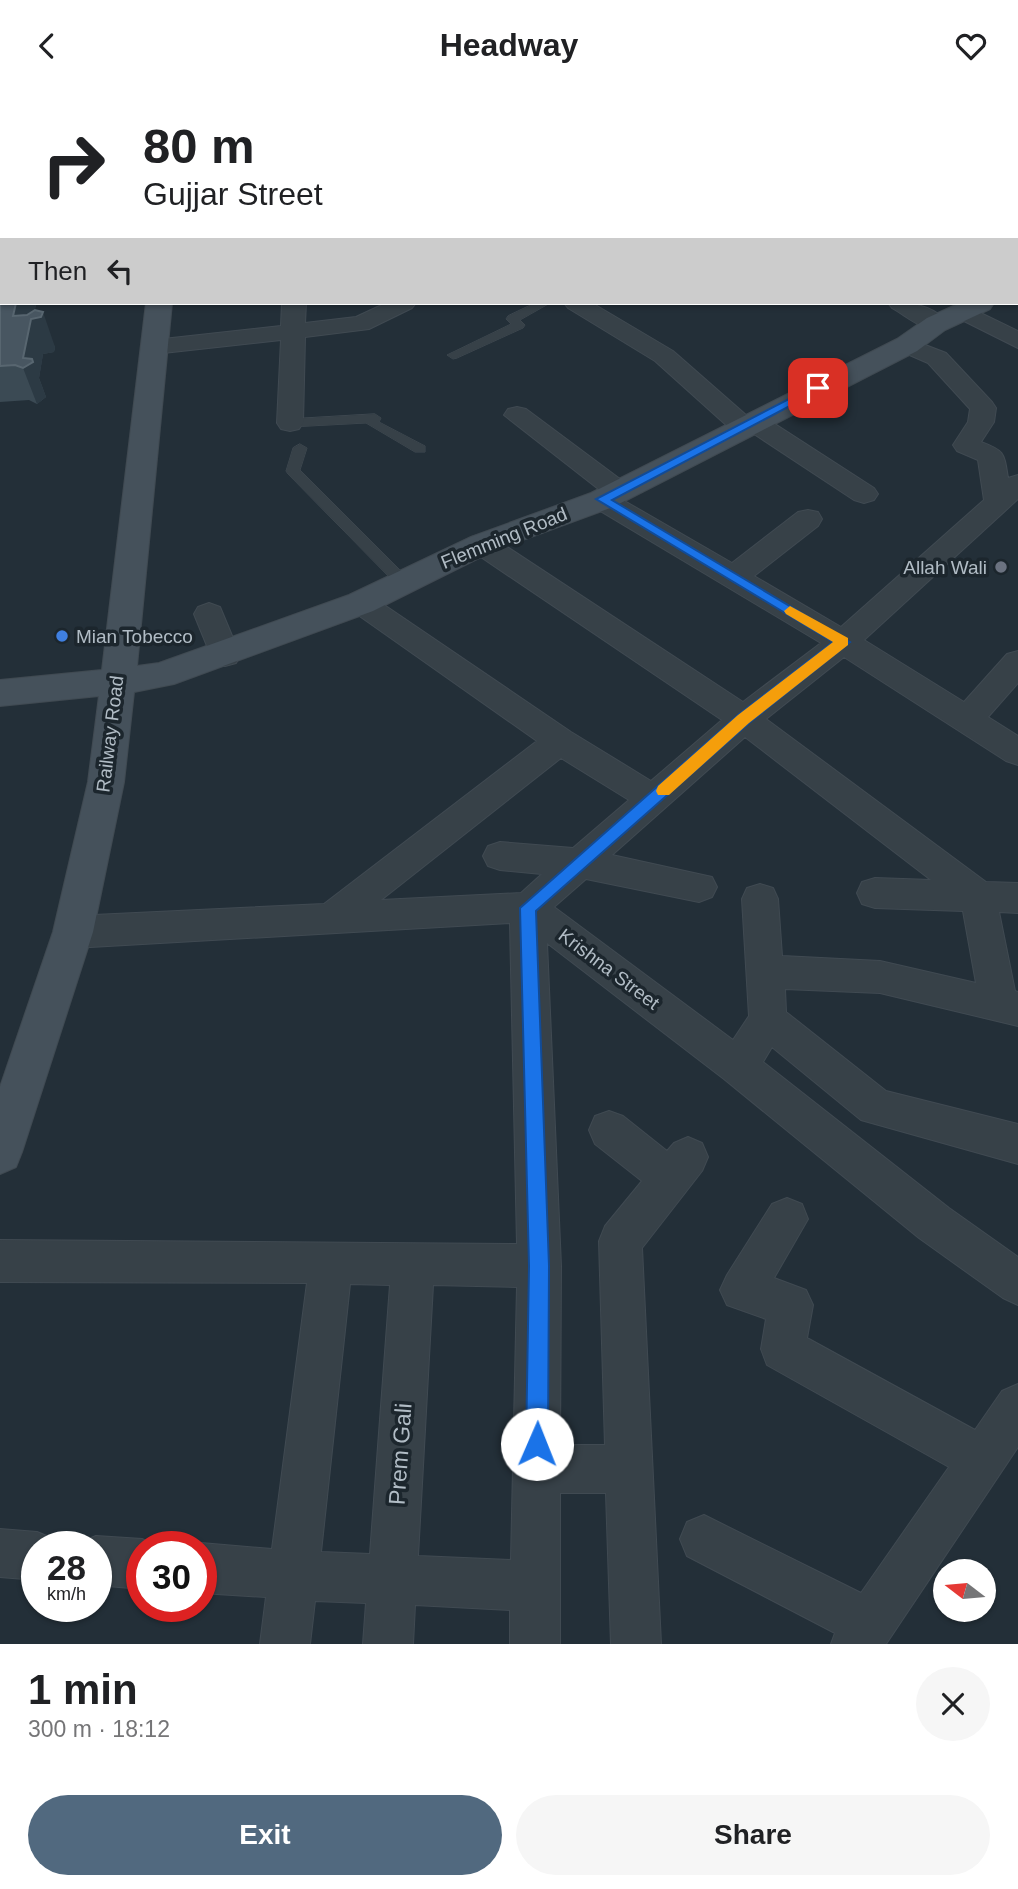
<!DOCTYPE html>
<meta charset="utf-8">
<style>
body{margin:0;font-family:Helvetica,sans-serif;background:#f6f6f6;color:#202124;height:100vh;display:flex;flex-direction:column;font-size:26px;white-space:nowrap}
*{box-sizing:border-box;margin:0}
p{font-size:23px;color:#757577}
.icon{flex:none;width:38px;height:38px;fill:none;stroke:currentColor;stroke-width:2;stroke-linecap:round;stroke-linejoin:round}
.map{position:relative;height:1553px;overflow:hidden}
.sheet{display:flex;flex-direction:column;background:#fff;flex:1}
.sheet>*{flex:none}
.banner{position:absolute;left:0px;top:0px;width:1018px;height:214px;box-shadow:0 2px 5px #0004;background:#fff;color:#202124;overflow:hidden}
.needle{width:46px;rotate:286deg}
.controls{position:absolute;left:933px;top:1468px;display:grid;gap:14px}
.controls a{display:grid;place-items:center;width:63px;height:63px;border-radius:50%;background:#fff;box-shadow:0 2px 5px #0004;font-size:35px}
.speed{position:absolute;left:21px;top:1440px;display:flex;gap:14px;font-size:35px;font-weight:700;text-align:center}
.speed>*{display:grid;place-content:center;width:91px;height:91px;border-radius:50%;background:#fff;box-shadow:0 2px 5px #0004;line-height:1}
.speed small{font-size:18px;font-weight:400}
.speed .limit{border:10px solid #d22;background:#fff;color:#111}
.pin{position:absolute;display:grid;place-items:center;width:60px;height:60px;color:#fff;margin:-30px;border-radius:14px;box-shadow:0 4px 10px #0006}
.me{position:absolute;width:77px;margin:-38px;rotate:1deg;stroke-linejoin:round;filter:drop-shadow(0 0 5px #0008)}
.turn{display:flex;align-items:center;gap:24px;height:147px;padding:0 28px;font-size:32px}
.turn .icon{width:91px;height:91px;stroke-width:2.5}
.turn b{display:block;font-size:49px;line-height:60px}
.then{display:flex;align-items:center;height:66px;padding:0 28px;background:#0003;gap:14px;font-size:26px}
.round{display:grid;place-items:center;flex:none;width:74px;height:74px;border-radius:37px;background:#f6f6f6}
.summary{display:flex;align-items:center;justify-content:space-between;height:119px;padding:0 28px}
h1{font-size:42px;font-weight:600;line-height:52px}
.cta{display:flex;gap:14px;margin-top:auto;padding:14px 28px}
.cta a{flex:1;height:80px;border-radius:42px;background:#51697f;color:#fff;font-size:28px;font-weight:600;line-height:80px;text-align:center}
.cta a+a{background:#f6f6f6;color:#202124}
header{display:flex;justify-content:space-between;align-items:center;height:91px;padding:0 28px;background:#fff;font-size:32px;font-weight:600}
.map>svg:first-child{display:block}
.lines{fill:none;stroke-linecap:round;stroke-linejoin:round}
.lane-casing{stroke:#404a52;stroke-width:1}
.street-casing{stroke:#404a52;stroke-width:2}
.secondary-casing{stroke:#404a52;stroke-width:2}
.lane{fill:#374148;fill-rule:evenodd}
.street{fill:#374148;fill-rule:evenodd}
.secondary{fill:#45515b;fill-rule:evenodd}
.wall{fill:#3b4a54}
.shaded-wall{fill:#2c3a44}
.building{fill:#485661;stroke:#586670;stroke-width:2}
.route{fill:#1a73e8;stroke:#114b97;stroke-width:2}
.slow{fill:#f59e0b}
.worship-dot{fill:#6b7280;stroke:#1c262d;stroke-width:2.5}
.shop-dot{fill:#3f7fe0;stroke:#1c262d;stroke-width:2.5}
.labels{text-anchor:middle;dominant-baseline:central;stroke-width:7;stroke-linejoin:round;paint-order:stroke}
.street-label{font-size:19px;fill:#b1bcc5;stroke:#1c262d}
.poi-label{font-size:19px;fill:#b1bcc5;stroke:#1c262d;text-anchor:end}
.near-street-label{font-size:23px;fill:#b1bcc5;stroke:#1c262d}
</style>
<header><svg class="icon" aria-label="back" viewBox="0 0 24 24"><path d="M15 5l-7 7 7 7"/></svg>Headway<svg class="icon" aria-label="heart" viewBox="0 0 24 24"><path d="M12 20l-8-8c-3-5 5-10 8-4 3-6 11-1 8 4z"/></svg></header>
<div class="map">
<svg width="1018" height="1553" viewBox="0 0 1018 1553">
<rect width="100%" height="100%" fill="#232f38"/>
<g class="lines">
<defs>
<path id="lane" d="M302,0H312L301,2Z
M535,212H550L520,229L525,234L523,237L457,267L453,268L447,264L511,233L506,228L508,225Z
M375,323L381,327L379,331L425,355V361H415L366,332L290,336L283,332L290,328Z
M300,353L307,357L300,379L407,486L409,490L407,494H397L288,383L286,380L293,357Z"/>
<path id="street" d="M327,0H349L325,2Z
M425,0H444L445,1L423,2Z
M514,0H536L512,2Z
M588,0H609L586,2Z
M642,0H663L640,2Z
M715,0H738L713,2Z
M990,0H1010L988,2Z
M1017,172H1018V187H1017Z
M282,212H306L305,232L356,226L386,212H416L412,217L369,238L305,246L303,332L299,338L290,340L281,338L277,332L281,249L154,263L145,261L142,256L145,251L154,249L281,235Z
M564,212H592L673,260L746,324H761L874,397L878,403L874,409L864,412L854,409L751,341L743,343L734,341L655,270L568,217Z
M888,212C909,211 935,214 948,233L944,238C926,243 908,226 892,217Z
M962,213L1018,240V257L954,225L950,220L954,215Z
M907,247L946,262L992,311L996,317L994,331L981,351C1005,360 1004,362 1008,387L1018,384V408L864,549L964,611L1007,563L1018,560V592L988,626L1018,645V674L1006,670L844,566L766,628L986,791L1018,792V822L999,821L1015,900L1018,901V935L880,902L785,898L786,921L886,1000L1018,1033V1073L861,1029L772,956L763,971L949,1117L1018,1166V1214L1003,1207L919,1147L724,988L547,852L561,1175L560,1354H605L599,1150L605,1135L642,1090L595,1053L589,1039L595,1025L609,1020L623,1025L667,1060L674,1052L688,1046L702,1052L708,1066L702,1080L642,1157L661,1553H611L606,1402H560V1553H510V1519L415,1514L413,1553H363L366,1512L315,1510L310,1553H260L266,1506L201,1502V1456H192L201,1452L272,1458L307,1192L0,1191V1149L517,1153L510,832L73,857L60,852L55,841L60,830L73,825L324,813L537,650L351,519L346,512L351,505L361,502L371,505L571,641L651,690L722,629L472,460L468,453L472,446L482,443L492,446L743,611L821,552L592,415L588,409L592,403L601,400L504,324L508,318L517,316L526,318L628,394L632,400L628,406L621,408L732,472L798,421L808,419L818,421L822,428L818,435L754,485L841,536L984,409L978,369L957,360L953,354L968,331L970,318L928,272L898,259L895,254L898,249ZM745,646L931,789L875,787L862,791L857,802L862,813L875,817L963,820L976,892L880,870L782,865L778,808L773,797L760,793L747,797L742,808L749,925L733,949L554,816L586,788L699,811L712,806L717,796L712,786L612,764ZM561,667L629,709L573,757L500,751L488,755L483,765L488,775L500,779L542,783L521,802L381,809ZM350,1193L390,1194L370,1463L321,1461ZM433,1194L517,1196L511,1469L418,1465Z
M209,512L220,516L240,564L236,572L225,575L214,572L194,523L198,516Z
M787,1107L802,1113L808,1128L774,1187L806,1199L813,1214L807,1247L975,1339L1002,1300L1018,1293V1356L886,1553H831L835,1542L687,1465L680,1448L687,1431L704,1424L861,1502L949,1376L767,1274L761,1258L766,1228L727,1214L720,1199L727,1184L772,1113Z
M0,1438L37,1441L54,1448L58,1456H37V1489L0,1486Z
M96,1445L142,1448L159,1456H142V1498L96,1494V1456H77L79,1452Z"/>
<path id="secondary" d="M169,0H191V2H169Z
M839,0H863L864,2H841Z
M1017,61H1018V75H1017Z
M1017,186H1018V202H1017Z
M146,212H172L137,575L159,572L349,504L471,446L591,402L897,248L927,227L960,212H994L990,218L945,239L917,260L613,416L493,460L373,520L174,593L134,601L124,691L93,841L22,1061L16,1076L0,1083V996L53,841L88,691L99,605L0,615V589L102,579Z"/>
</defs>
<use href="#lane" class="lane-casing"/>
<use href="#street" class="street-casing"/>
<use href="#secondary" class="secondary-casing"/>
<use href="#lane" class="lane"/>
<use href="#street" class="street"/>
<use href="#secondary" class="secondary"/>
</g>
<path class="wall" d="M0,39L2,212H36L35,219L55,256L54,261L43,263L39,287L46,306L37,313L29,309L0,311Z"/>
<path class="shaded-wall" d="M16,212H36L33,227L43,221L55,256L54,261L43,263L39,287L46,306L37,313L23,277V267L13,225Z"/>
<path class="building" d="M0,39H2V212H16L13,225L27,224L35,219L43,221L41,226L31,228L23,267L32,268L33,271L23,277L15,274L0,275Z"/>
<path class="route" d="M814,295L824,297L612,409L850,551L749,632L536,820L549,1175L548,1353L545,1361L537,1364L530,1361L526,1353L529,1175L520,817L738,624L833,551L596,408Z"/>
<path class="slow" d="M790,515L848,547V554L749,632L669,704H658L656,700L658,695L738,624L833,551L786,523L784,520Z"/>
<circle class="worship-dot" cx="1001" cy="476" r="7"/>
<circle class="shop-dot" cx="62" cy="545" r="7"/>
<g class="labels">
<g class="street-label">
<text transform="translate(504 447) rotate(-22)">Flemming Road</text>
<text transform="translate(110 643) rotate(-83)">Railway Road</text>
<text transform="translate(609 878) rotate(37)">Krishna Street</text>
</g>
<g class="poi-label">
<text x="987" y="476">Allah Wali</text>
<text x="76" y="545" text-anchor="start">Mian Tobecco</text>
</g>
<g class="near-street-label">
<text transform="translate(400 1363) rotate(-86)">Prem Gali</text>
</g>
</g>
</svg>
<div class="controls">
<a><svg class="needle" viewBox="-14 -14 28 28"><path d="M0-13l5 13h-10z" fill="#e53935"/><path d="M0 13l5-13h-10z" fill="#757577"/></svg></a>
</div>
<div class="speed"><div>28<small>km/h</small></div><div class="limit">30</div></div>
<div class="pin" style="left:818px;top:297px;background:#d93025"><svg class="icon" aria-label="arrive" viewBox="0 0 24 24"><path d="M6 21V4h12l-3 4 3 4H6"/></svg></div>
<svg class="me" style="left:537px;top:1353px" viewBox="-20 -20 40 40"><circle r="19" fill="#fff"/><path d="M0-13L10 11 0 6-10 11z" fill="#1a73e8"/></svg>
<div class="banner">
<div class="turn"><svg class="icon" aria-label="right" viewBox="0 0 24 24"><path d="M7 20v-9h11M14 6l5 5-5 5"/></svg><div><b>80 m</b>Gujjar Street</div></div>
<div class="then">Then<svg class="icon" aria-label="left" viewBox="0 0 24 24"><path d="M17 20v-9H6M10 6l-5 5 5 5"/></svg></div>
</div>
</div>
<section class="sheet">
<div class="summary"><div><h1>1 min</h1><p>300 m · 18:12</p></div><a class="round"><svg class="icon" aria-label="close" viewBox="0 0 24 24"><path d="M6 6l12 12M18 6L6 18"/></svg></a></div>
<div class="cta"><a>Exit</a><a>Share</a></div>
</section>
